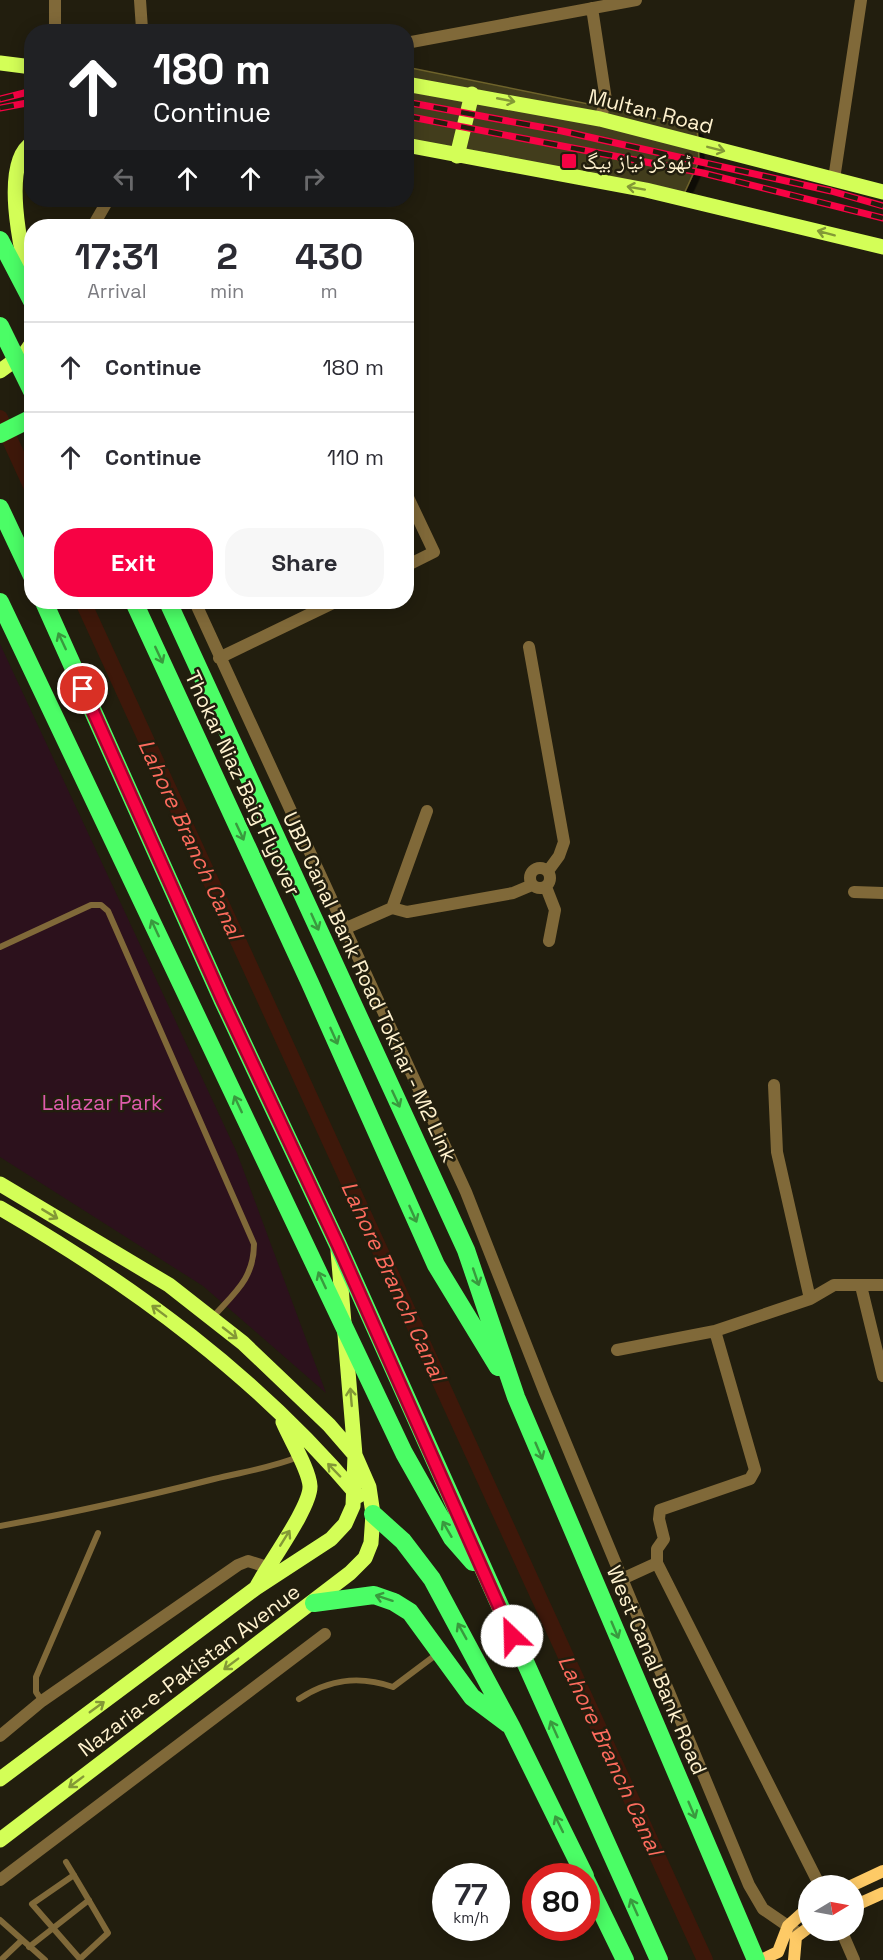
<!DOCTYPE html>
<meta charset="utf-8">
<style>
body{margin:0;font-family:"Space Grotesk","Noto Naskh Arabic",sans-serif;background:#f7f7f7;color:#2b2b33;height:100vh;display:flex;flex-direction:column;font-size:22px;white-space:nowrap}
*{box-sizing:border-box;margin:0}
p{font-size:20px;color:#7c7c81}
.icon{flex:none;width:33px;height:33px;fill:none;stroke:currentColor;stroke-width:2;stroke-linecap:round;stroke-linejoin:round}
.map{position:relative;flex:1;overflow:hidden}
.drawer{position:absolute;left:24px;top:219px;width:390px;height:390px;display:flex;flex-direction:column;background:#fff;border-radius:24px;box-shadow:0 3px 15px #0003}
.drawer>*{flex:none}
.hud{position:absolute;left:24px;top:24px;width:390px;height:183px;border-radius:24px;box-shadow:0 3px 15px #0003;background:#202124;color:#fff;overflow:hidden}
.needle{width:39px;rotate:80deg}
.controls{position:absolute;left:798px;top:1875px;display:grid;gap:12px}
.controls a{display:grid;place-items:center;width:66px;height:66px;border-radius:50%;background:#fff;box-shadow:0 3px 15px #0003;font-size:30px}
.speed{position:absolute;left:432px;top:1863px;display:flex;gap:12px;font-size:30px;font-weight:700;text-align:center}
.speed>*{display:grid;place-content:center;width:78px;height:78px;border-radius:50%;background:#fff;box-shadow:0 3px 15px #0003;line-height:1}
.speed small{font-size:15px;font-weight:400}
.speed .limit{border:9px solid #d22;background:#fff;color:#111}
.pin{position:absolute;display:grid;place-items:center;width:51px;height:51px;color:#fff;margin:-26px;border:3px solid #fff;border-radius:50%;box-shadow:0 2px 6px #0007}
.me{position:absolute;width:66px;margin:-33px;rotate:336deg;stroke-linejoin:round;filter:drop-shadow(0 0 4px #0008)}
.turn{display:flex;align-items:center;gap:21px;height:126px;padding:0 30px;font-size:27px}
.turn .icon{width:78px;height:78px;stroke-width:2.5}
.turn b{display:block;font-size:42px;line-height:51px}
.lanes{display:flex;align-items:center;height:57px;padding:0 30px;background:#0003;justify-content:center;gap:30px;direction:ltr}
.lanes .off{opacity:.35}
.eta{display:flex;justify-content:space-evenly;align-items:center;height:102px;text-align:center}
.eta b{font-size:36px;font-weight:700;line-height:42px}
.button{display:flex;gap:12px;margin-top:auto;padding:12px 30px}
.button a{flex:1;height:69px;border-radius:24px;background:#f70244;color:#fff;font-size:24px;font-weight:700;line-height:69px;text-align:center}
.button a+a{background:#f7f7f7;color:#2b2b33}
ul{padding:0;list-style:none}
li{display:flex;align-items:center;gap:18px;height:90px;padding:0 30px;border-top:2px solid #e1e1e2}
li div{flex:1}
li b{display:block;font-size:22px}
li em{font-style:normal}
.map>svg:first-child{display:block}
.green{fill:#2c111c}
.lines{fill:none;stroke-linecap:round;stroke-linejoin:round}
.canal{stroke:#3e180a;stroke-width:16}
.building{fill:#423c1a;stroke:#6e632c;stroke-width:1.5;filter:url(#shadow)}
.lane{stroke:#806939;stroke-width:6}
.street{stroke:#806939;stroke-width:12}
.secondary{stroke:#feca66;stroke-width:12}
.primary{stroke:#d3fe57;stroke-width:15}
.highway{stroke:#4bfd66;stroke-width:18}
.rail-casing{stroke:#f70244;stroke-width:7}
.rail{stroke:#221e0e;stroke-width:4.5;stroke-dasharray:14;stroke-linecap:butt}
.oneway{stroke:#839936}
.oneway2{stroke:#39993e}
.route-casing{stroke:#a1012c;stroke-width:15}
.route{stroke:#f70244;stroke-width:10}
.poi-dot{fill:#f70244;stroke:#221e0e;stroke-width:2}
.labels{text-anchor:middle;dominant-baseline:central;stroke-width:5;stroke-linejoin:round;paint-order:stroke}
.street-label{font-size:21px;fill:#fff2cf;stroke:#221e0e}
.poi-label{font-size:21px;fill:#fff2cf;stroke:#221e0e;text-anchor:start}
.park-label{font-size:21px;fill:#de5bac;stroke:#221e0e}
.water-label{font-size:22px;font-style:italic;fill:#fe6c5e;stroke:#221e0e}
</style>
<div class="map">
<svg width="883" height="1960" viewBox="0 0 883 1960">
<defs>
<filter id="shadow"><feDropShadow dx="5.5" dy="5.5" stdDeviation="0" flood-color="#0009"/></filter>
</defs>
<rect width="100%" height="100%" fill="#221e0e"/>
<path class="green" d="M0,644L237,1153L326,1393L203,1286L0,1157Z"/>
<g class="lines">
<path class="canal" d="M0,418L2,423
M10,440L32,488
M83,602L705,1960"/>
</g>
<path class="building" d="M406,67L697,126L699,161L683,196L406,144Z"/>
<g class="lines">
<path class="lane" d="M0,947L91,905H101L108,911L254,1244C254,1279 234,1293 212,1318
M0,1526C72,1513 143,1497 214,1479C242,1472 271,1468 298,1457
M299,1699C329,1679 359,1675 393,1687L437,1654
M42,1701L36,1692V1677L98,1533
M66,1862C80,1885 94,1909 108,1933L80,1959L32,1904L74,1875
M0,1920L45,1960
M29,1947L89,1900
M1,1960L22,1940"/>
<path class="street" d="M55,0V32
M140,0L142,29
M592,8L606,100L600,119
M406,43L636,0
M834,179L861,0
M93,226L108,200
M406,493L434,552L406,566
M195,602L466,1192L545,1393L749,1885L763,1909L798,1933
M529,647L564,842L559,856L548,871
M219,658L335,602
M530 878a10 10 0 1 1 20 0a10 10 0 1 1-20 0Z
M546,887L555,910L549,941
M854,892L883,893
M392,908L427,811
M344,929L392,908L407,912L513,893L532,885
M774,1085L777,1152L810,1299
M861,1286L883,1376
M715,1331L755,1470L750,1479L660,1510L659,1519L664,1539L657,1549V1563L820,1886
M617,1350L715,1331L810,1299L834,1285H883
M622,1579L657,1563
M0,1736L42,1701L238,1565L248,1561L267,1567
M0,1880L325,1634
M841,1930L854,1960"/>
<path class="secondary" d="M851,1886L883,1871
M854,1906L883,1893
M761,1960L778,1952L788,1926L808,1908
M794,1960L796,1937L808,1928"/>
<path class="primary" d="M0,63L32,67
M406,84L600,119L883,192
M406,145L646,190L883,247
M457,156L472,94
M30,289C22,254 0,163 32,143
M0,371L25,353L32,343
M0,1184L169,1285L243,1343L329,1425L355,1455L369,1487L373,1514L371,1543L365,1558L350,1573L0,1840
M0,1208C133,1285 258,1377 358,1496
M256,1588C267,1566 311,1507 310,1486C309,1469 290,1439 283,1422
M0,1779L256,1588L331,1539L345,1524L353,1506L355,1455L338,1251"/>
<path class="highway" d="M0,240L32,301
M0,326L32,391
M0,434L32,418
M0,508L32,576
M0,602L404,1453L452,1538L473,1562
M44,602L223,1001L338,1245L659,1960
M134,602L310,983L436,1265L498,1367
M168,602L466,1250L516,1397L756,1960
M373,1514L403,1541L432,1579L511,1726L585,1876
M314,1603L374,1595L394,1602L410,1612L472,1697L508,1724
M586,1880L625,1960"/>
<defs>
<path id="rail" d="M0,99L32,91
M406,102L562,131L831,191L883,206
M0,108L32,102
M406,116L703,173L883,218"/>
</defs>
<use href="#rail" class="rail-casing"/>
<use href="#rail" class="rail"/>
</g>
<defs><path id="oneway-shaft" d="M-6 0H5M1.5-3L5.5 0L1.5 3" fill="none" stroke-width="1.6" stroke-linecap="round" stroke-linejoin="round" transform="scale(1.5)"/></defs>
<g class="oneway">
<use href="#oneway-shaft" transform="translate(506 100) rotate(11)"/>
<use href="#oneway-shaft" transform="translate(716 149) rotate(14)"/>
<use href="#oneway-shaft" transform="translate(636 188) rotate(-170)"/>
<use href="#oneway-shaft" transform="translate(826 233) rotate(-165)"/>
<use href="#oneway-shaft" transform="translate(50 1214) rotate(31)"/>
<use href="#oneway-shaft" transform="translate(159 1311) rotate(-143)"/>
<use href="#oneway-shaft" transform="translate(230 1333) rotate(38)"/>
<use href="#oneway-shaft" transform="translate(351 1397) rotate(-95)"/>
<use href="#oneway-shaft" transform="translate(334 1470) rotate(-134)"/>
<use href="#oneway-shaft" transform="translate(285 1538) rotate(-58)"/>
<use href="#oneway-shaft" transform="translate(231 1664) rotate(143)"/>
<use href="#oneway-shaft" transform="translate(97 1707) rotate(-36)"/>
<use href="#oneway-shaft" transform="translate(76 1782) rotate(143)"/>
</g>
<g class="oneway2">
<use href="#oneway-shaft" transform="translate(62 641) rotate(-115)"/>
<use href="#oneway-shaft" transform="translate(159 655) rotate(65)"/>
<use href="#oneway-shaft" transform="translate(240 832) rotate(65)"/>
<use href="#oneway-shaft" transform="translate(315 922) rotate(66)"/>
<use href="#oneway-shaft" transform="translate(155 928) rotate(-115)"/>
<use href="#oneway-shaft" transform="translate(334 1036) rotate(66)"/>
<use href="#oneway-shaft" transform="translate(396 1099) rotate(65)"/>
<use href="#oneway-shaft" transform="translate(238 1104) rotate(-115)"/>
<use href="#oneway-shaft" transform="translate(413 1214) rotate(66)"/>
<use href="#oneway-shaft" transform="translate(476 1277) rotate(71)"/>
<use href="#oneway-shaft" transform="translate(322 1280) rotate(-115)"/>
<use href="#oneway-shaft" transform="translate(539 1451) rotate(67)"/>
<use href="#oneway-shaft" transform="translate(447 1529) rotate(-120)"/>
<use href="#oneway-shaft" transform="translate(384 1598) rotate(-162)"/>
<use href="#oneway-shaft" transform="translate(615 1630) rotate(67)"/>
<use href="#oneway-shaft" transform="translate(462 1631) rotate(-119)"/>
<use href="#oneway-shaft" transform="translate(554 1729) rotate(-114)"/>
<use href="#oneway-shaft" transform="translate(692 1810) rotate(67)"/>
<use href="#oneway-shaft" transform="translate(559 1824) rotate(-116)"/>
<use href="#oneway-shaft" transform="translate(634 1907) rotate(-114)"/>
</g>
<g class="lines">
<defs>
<path id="route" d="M83,689L223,1001L338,1245L512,1636"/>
</defs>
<use href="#route" class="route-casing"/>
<use href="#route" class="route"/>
</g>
<rect class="poi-dot" x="561" y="153" width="16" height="16" rx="3"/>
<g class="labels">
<g class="street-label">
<text transform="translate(651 111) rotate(14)">Multan Road</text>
<text transform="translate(243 783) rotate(65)">Thokar Niaz Baig Flyover</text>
<text transform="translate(370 987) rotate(65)">UBD Canal Bank Road Tokhar - M2 Link</text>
<text transform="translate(189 1670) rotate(-37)">Nazaria-e-Pakistan Avenue</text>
<text transform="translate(657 1670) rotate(67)">West Canal Bank Road</text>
</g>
<g class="poi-label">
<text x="582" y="161">ٹھوکر نیاز بیگ</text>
</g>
<g class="park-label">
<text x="102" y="1102">Lalazar Park</text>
</g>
<g class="water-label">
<text transform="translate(191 839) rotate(65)">Lahore Branch Canal</text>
<text transform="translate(394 1281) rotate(65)">Lahore Branch Canal</text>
<text transform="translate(611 1755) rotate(65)">Lahore Branch Canal</text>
</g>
</g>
</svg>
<div class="controls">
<a><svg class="needle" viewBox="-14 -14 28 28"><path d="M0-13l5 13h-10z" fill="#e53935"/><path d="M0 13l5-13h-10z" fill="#7c7c81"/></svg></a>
</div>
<div class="speed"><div>77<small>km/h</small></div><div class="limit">80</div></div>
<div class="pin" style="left:83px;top:689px;background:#d93025"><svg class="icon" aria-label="arrive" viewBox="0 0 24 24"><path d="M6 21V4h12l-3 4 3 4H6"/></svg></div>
<svg class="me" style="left:512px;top:1636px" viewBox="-20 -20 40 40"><circle r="19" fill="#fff"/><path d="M0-13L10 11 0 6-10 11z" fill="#f70244"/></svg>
<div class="hud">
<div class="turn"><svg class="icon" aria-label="ahead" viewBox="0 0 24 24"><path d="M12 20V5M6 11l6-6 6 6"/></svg><div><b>180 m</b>Continue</div></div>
<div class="lanes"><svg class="icon off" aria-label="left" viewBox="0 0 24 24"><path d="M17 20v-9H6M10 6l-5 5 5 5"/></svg><svg class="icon" aria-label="ahead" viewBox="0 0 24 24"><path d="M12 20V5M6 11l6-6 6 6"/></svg><svg class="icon" aria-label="ahead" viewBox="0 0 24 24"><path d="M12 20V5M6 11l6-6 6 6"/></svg><svg class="icon off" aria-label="right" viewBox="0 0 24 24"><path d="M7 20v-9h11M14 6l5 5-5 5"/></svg></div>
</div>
<section class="drawer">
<div class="eta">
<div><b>17:31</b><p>Arrival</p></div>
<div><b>2</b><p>min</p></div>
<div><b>430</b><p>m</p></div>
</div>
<ul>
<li><svg class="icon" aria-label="ahead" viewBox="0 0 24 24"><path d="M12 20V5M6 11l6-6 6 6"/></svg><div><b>Continue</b></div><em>180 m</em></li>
<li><svg class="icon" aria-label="ahead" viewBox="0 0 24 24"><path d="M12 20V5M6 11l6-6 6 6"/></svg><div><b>Continue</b></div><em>110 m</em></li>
</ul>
<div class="button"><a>Exit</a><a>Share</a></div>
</section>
</div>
